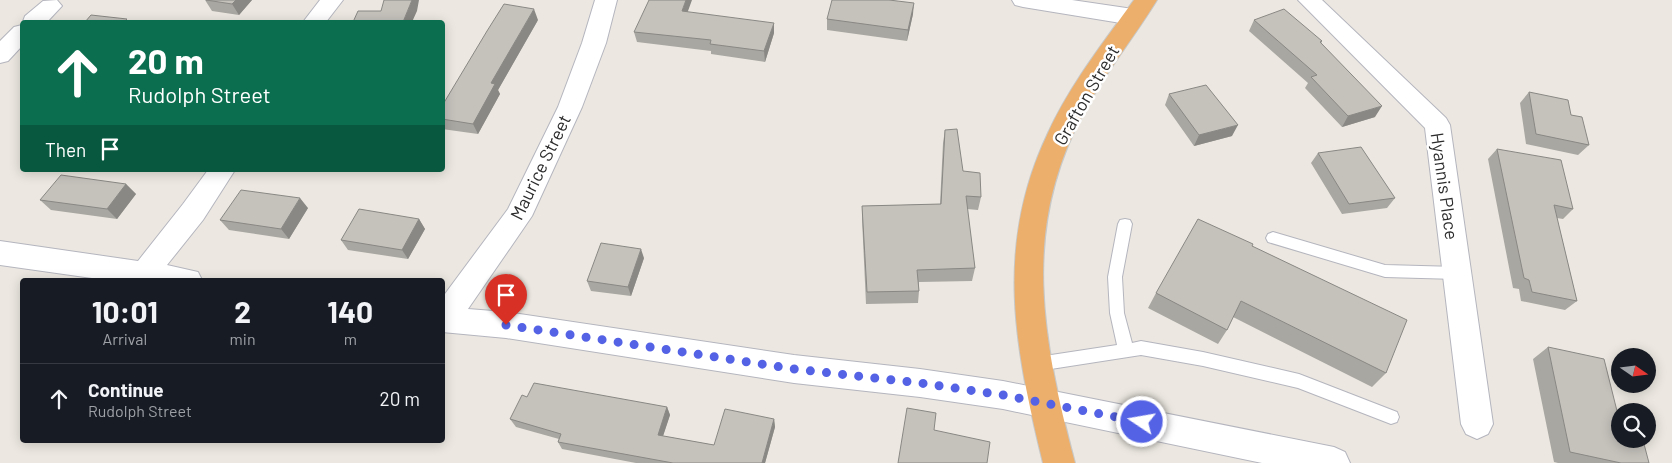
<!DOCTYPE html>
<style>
body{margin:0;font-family:Barlow,sans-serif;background:#20242c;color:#f1f3f6;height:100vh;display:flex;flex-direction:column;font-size:19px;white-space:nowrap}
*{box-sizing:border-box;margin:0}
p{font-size:16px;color:#9ea1a6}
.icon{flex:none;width:28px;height:28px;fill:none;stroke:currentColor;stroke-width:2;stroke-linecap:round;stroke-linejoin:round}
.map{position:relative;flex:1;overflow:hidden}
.panel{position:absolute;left:20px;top:278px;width:425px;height:165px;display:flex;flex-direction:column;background:#171b24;border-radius:5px;box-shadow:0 2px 12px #0003}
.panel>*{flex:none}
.banner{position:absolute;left:20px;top:20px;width:425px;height:152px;border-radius:5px;box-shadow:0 2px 12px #0003;background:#0b6e4f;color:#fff;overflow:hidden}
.needle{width:32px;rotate:104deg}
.buttons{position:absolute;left:1611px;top:348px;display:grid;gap:10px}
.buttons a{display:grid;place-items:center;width:45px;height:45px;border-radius:50%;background:#171b24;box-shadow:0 2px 12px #0003;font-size:25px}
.pin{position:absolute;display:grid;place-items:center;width:42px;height:42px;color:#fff;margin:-51px -21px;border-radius:50% 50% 50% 0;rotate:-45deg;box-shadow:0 0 5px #0007}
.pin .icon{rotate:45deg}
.me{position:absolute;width:55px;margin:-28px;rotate:282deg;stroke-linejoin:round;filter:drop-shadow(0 0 4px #0008)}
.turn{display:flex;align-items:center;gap:18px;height:105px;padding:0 25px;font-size:22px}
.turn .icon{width:65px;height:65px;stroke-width:2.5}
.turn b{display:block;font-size:35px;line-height:42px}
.then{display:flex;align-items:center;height:48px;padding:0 25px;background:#0003;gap:10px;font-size:19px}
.eta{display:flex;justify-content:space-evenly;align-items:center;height:85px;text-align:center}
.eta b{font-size:30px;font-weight:700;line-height:35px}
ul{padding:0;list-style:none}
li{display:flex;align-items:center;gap:15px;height:70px;padding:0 25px;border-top:1px solid #363941}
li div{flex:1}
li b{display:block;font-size:19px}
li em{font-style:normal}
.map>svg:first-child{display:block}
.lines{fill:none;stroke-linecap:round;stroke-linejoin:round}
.lane-casing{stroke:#b4b5be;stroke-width:2}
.street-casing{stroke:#b4b5be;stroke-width:2}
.highway-casing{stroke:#c8c8c8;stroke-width:2}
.lane{fill:#fff;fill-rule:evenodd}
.street{fill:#fff;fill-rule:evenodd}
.highway{fill:#ecaf6c;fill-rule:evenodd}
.wall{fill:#a9a7a2}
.shaded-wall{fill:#8a8884}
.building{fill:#c5c2bc;stroke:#8a8884}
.route{stroke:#5462e5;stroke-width:9;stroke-dasharray:0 16.2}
.labels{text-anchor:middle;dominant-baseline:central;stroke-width:5;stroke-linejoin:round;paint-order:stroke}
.street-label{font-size:18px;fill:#2c2c2c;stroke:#fff}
</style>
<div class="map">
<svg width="1672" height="463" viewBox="0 0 1672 463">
<rect width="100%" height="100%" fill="#ece8e1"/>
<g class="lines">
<defs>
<path id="lane" d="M1125,219L1130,220L1132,224L1122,277L1124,313L1132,343L1141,341L1203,352L1299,374L1397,412L1399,417L1397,422L1391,424L1298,388L1203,366L1141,355L1038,371L1033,369L1030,364L1033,359L1038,357L1117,345L1110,313L1108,277L1118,224L1120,220Z
M1273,232L1385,265L1457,267L1462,269L1464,273L1462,277L1457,279L1385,277L1268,242L1266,238L1268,234Z"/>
<path id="street" d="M57,0L62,6L47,22L22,24L25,16L43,1Z
M320,0H343L326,22H303Z
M595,0H617L606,43L582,107L532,216L468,309L506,312L794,355L920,369L1003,381L1334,447L1345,452L1350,463H1262L1003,409L920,397L794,383L506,338L442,332V298L508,209L558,107L582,43Z
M1012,0H1072L1133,9L1141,12L1144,17L1141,22L1133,25L1023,7L1015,5Z
M1298,0H1322L1446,118L1450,125L1493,424L1488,434L1477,439L1466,434L1461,424L1425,128Z
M22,25V46L8,61L0,63V41L14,27Z
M208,170H235L203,220L167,265L198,272L202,280H106L0,265V241L138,261L183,204Z"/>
<path id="highway" d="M1134,0H1157C1133,39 1104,74 1083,114C1020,231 1043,341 1075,463H1043C1015,348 994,246 1048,133C1070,85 1103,43 1134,0Z"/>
</defs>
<use href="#lane" class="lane-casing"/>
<use href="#street" class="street-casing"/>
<use href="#highway" class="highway-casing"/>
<use href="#lane" class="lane"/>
<use href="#street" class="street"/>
<use href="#highway" class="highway"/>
</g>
<path class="wall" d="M205,0H252L239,15L212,11Z
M687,12L774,33L765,62L711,54V51L637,42L634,32Z
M913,14L907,41L827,30V19Z
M538,20L498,90L500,94L478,134L442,129V106Z
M1254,20L1322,41L1321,44L1375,117L1342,127L1305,88L1308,83L1249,31Z
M1529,92L1571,115L1589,145L1578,155L1526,144L1520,103Z
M1169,94L1232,136L1194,146L1165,105Z
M945,130L963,171L981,197L978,210L967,209L975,268L972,281L919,282V291L918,303L866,304L862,219V206L940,204L943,143Z
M1497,149L1573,209L1563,219L1557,218L1577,301L1565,310L1521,301L1519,289L1513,288L1488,159Z
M1318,153L1395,198L1387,208L1342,214L1311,163Z
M126,184L136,194L117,219L51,210L40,200Z
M308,208L289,239L229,230L220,220Z
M419,219L425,229L408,259L348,250L341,240Z
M1252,246L1386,373L1372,387L1233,317L1227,330L1218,344L1148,308L1156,293Z
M644,258L631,296L591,291L587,281Z
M1548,347L1624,440L1649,463H1558L1554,462L1533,359Z
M527,397L667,407L670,415L663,436L714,445L774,419L775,427L765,463H636L562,449L558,442L559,439L516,427L510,419Z"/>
<path class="shaded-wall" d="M236,0H252L239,15L232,4Z
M412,0H419L417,11L412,22H403Z
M686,0H692L684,22L682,11Z
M914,3L913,14L907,41L908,30Z
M534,9L538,20L498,90L500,94L478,134L473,124L491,83Z
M774,23V33L765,62L764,51Z
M1382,106L1375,117L1342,127L1348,116Z
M1238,125L1232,136L1194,146L1199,135Z
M126,184L136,194L117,219L107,209Z
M300,198L308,208L289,239L281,229Z
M419,219L425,229L408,259L402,250Z
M641,249L644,258L631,296L628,287Z
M667,407L670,415L661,442L658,435Z
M774,419L775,427L765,463H762Z"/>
<path class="building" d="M206,0H236L232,4Z
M384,0H412L403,22H353L358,11H381Z
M649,0H686L682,11L774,23L764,51L710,44L711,40L634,32Z
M832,0H889L914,3L908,30L827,19Z
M504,4L534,9L491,83L495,84L473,124L442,119V106L487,31Z
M1284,9L1322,41L1320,42L1382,106L1348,116L1311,77L1317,75L1254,20Z
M91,15L127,19L124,22H85Z
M1206,85L1238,125L1199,135L1169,94Z
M1529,92L1568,100L1571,115L1582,117L1589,145L1536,134Z
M957,129L963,171L980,173L981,197L966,196L975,268L917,270L919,291L867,292L862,206L941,204L945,130Z
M1361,147L1395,198L1349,204L1318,153Z
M1497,149L1561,160L1573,209L1554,205L1577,301L1532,292L1529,280L1524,278Z
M61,175L126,184L107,209L40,200Z
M241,190L300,198L281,229L220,220Z
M359,209L419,219L402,250L341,240Z
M1198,219L1253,244L1252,246L1407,320L1386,373L1241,301L1227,330L1156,293Z
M601,243L641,249L628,287L587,281Z
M1548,347L1604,359L1620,423V439H1624V440L1644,444L1649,463H1621L1570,452Z
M534,383L667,407L658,435L714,445L725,409L774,419L762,463H673L558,442L561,434L510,419L522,395L527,397Z
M907,408L936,413L934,430L990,442L987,463H898Z"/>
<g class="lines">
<path class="route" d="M506,325L794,369L920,383L1003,395L1142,422"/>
</g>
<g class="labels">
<g class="street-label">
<text transform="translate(1086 95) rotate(-60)">Grafton Street</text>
<text transform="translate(540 167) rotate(-64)">Maurice Street</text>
<text transform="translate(1445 186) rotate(82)">Hyannis Place</text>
</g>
</g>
</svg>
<div class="buttons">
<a><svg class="needle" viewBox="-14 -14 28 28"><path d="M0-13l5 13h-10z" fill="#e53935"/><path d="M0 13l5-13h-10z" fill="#9ea1a6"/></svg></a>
<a><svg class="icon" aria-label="search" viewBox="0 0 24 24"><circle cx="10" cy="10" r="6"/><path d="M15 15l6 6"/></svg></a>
</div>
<div class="pin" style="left:506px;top:325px;background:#d93025"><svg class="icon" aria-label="arrive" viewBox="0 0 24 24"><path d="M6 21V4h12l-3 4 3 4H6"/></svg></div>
<svg class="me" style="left:1142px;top:422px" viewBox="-20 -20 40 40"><circle r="17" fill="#5462e5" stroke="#fff" stroke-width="3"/><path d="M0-11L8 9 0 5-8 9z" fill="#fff"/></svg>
<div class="banner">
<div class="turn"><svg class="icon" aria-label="ahead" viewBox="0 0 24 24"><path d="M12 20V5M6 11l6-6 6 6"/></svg><div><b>20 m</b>Rudolph Street</div></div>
<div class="then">Then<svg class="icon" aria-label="arrive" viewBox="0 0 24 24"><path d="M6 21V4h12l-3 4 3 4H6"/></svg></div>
</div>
<section class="panel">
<div class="eta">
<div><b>10:01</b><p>Arrival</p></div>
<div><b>2</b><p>min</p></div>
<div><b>140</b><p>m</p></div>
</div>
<ul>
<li><svg class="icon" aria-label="ahead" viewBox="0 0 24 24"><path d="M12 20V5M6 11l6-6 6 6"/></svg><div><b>Continue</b><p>Rudolph Street</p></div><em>20 m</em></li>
</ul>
</section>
</div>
